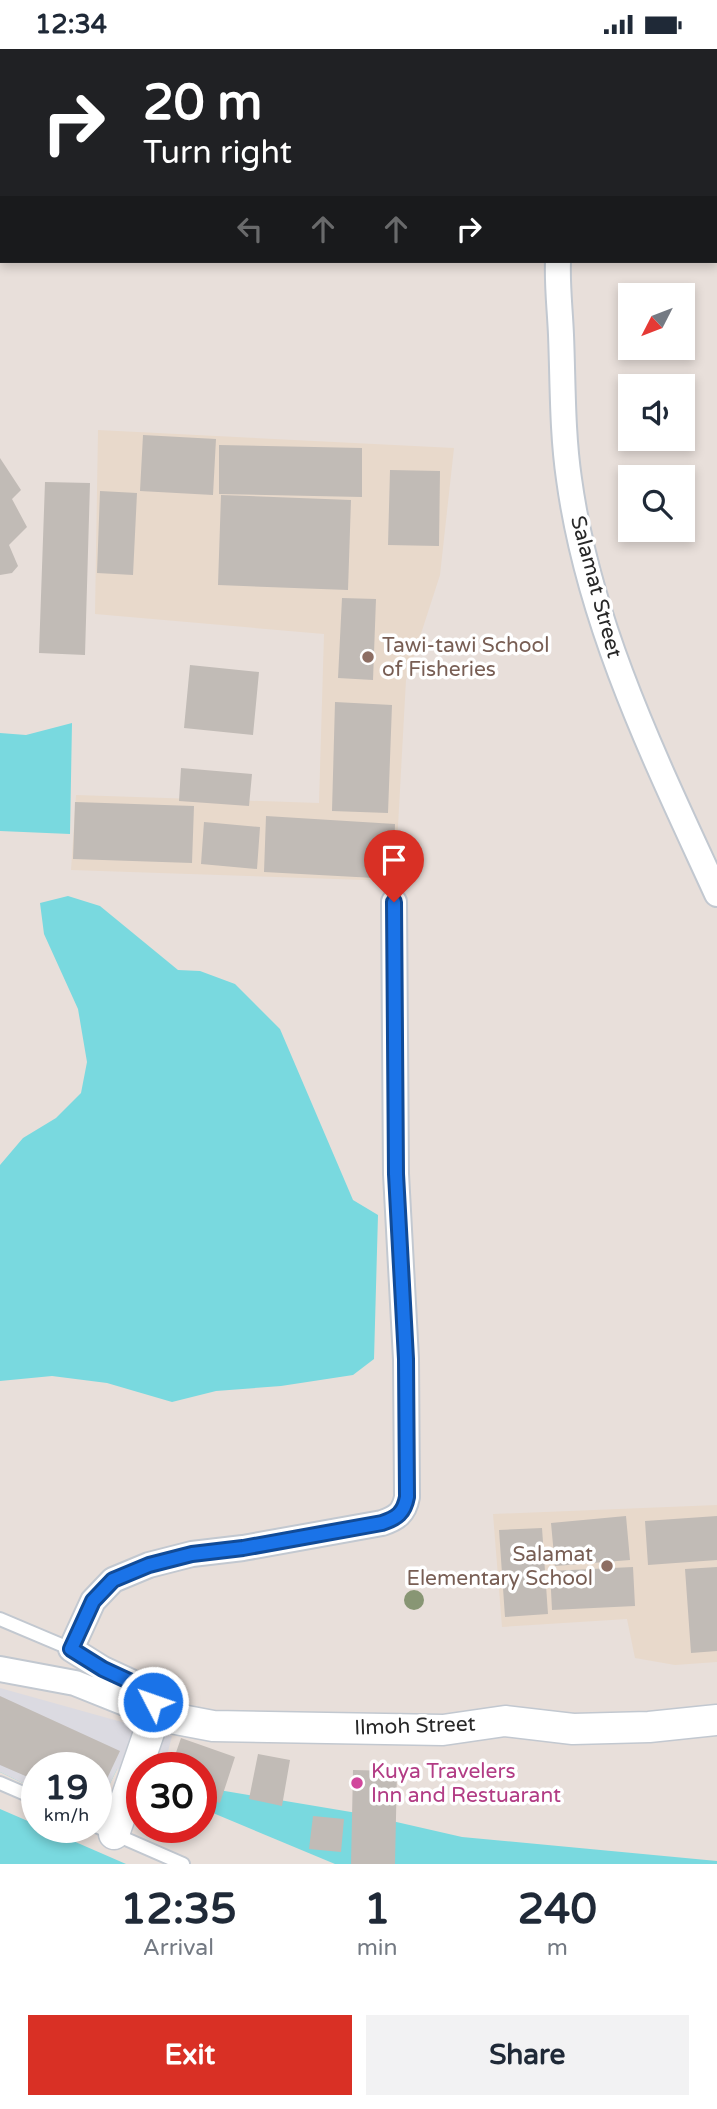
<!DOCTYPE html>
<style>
body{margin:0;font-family:"Varela Round",sans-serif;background:#f2f2f3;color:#1f2937;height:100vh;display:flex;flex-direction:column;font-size:26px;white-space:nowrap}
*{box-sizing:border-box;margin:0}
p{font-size:23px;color:#747a83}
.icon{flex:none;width:38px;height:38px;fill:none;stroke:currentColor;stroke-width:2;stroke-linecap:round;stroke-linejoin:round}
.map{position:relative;height:1815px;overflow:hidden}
.sheet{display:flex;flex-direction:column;background:#fff;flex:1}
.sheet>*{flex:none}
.top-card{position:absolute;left:0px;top:0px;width:718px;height:214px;box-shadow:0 4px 10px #0003;background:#202124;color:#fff;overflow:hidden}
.needle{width:46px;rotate:228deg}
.tools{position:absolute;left:618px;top:234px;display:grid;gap:14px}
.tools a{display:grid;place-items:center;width:77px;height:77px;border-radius:0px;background:#fff;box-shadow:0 4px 10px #0003;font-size:35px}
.speed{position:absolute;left:21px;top:1703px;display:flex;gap:14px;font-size:35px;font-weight:700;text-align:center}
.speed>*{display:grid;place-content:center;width:91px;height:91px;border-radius:50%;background:#fff;box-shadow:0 4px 10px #0003;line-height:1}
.speed small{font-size:18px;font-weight:400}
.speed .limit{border:10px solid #d22;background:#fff;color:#111}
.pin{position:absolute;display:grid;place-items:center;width:60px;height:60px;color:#fff;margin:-72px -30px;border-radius:50% 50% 50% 0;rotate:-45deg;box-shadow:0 0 7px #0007}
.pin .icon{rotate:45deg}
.me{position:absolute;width:77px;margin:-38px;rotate:311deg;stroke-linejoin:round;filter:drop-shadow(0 0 5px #0008)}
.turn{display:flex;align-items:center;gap:24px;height:147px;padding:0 28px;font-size:32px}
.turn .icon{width:91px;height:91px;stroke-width:2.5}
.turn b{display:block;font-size:49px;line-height:60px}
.lanes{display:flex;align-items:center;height:66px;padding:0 28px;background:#0003;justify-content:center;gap:35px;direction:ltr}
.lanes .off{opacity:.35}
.eta{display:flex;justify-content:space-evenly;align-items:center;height:119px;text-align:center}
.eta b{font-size:42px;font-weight:800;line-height:49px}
.action{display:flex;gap:14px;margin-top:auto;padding:14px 28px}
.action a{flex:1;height:80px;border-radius:0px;background:#d93025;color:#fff;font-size:28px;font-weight:800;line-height:80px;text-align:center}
.action a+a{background:#f2f2f3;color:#1f2937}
.status{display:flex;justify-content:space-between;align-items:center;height:49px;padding:0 35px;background:#fff;direction:ltr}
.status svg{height:19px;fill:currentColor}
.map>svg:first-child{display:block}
.industrial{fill:#dbdae1}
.education{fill:#e8d9cb}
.water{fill:#79d9df}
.pier{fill:#e8dfda}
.building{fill:#c1bbb6}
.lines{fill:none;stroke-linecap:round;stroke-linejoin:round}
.service-casing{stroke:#c2c8d0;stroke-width:16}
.minor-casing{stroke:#c2c8d0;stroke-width:28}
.tertiary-casing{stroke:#c2c8d0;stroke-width:33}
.service{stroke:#fff;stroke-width:12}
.minor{stroke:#fff;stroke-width:24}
.tertiary{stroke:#fff;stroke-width:30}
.tree{fill:#889674}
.route-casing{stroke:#114b97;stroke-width:18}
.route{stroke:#1a73e8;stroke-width:12}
.education-dot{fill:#8d6e63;stroke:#fff;stroke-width:2.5}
.hotel-dot{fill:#d1479c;stroke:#fff;stroke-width:2.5}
.labels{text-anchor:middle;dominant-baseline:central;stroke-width:7;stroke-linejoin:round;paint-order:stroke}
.street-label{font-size:21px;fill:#272727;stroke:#fff}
.education-label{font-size:21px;fill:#785e54;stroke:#fff;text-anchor:start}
.hotel-label{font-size:21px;fill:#b23c85;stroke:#fff;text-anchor:start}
</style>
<div class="status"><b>12:34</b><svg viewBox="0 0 49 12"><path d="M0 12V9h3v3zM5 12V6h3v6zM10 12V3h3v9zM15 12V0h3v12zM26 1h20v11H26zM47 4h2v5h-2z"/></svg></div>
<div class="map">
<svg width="717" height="1815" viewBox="0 0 717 1815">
<rect width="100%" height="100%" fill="#e8dfda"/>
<path class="industrial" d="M0,1639L172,1687L164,1718H142V1778H201L335,1815L96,1778V1718H37V1776L0,1760Z"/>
<path class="education" d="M98,381L454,399L440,526L406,631L395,832L71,821L76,746L319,754L324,585L95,565Z
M717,1456V1613L675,1616L635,1609L627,1570L502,1578L493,1465Z"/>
<path class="water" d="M352,0H717V113L716,2Z
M72,674L70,785L0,782V684L26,686Z
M68,847L100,857L178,921L200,922L235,935L280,980L353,1151L378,1166L374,1310L353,1326L281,1337L216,1342L172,1353L107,1334L52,1327L0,1332V1116L23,1089L56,1069L81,1044L87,1013L78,960L44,885L40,854Z
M117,1720L142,1778H201V1738L357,1764L462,1788L717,1812V1815H0V1723L37,1741V1778H96V1763Z"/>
<path class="pier" d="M117,1720L142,1727V1778H201V1759L335,1815H126L41,1778H96V1763Z
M0,1723L37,1741V1776L0,1760Z"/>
<path class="building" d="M143,386L216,390L213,446L140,442Z
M219,396L362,399V448L219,445Z
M0,409L21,441L12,450L27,478L9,496L18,517L12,524L0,526Z
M390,421L440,422L439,497L388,496Z
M45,433L90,434L85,606L39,604Z
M100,442L137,444L133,526L97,524Z
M221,446L351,451L348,541L218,536Z
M342,549L376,550L373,631L338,629Z
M190,616L259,623L253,686L184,679Z
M335,653L392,656L388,764L332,762Z
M181,719L252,725L249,757L179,752Z
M75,753L194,757L192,814L73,810Z
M266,767L395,775L393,830L264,823Z
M204,773L260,778L257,820L201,815Z
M626,1467L630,1511L555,1517L551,1474Z
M717,1467V1511L648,1516L645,1472Z
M542,1479L548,1565L505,1568L499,1481Z
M633,1518L635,1557L552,1561L550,1522Z
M717,1518V1602L691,1604L685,1520Z
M0,1647L120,1702L96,1753V1718H37V1732L0,1716Z
M181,1689L235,1708L220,1754L201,1748V1718H171Z
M258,1705L290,1711L282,1757L249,1750Z
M353,1721L397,1722L395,1815H351Z
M313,1767L344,1770L341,1803L309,1800Z"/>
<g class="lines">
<defs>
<path id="service" d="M0,1570L71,1600
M0,1734L37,1750
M96,1777L183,1815"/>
<path id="minor" d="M203,0L208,2
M18,2L21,0
M0,14L2,12
M716,155H717
M558,212C557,237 560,261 561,286C563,334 562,382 569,430C589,577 656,712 717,845
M0,1620L75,1634L155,1666
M155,1666L153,1653L144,1639L103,1620L71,1600L93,1552L113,1531L149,1516L192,1505L243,1499L382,1474C397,1469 404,1464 407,1448L406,1310L396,1125L394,853"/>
<path id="tertiary" d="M114,1785L155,1666L213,1677L443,1681L505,1672L573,1680L649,1678L717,1671"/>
</defs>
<use href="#service" class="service-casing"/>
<use href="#minor" class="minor-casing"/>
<use href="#tertiary" class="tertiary-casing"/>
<use href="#service" class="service"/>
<use href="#minor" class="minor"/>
<use href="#tertiary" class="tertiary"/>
</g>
<circle class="tree" cx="414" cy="1551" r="10"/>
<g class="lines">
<defs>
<path id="route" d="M153,1653L144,1639L103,1620L71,1600L93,1552L113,1531L149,1516L192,1505L243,1499L382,1474C397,1469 404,1464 407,1448L406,1310L396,1125L394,853"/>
</defs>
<use href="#route" class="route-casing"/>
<use href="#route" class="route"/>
</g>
<g class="education-dot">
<circle cx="368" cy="608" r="7"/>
<circle cx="607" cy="1517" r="7"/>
</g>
<circle class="hotel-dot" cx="357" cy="1734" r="7"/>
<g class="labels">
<g class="street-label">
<text transform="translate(596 538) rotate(75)">Salamat Street</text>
<text transform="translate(415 1677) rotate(-2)">Ilmoh Street</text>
</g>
<g class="education-label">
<text x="382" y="596">Tawi-tawi School<tspan x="382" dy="24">of Fisheries</tspan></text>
<text x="593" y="1505" text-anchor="end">Salamat<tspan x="593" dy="24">Elementary School</tspan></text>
</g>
<g class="hotel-label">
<text x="371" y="1722">Kuya Travelers<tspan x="371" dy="24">Inn and Restuarant</tspan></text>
</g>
</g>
</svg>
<div class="tools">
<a><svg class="needle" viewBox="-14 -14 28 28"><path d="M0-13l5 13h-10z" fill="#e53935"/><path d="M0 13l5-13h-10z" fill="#747a83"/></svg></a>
<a><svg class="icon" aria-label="sound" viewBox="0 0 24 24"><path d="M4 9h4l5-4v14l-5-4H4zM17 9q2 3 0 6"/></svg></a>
<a><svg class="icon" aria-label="search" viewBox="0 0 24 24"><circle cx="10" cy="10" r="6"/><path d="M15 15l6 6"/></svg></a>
</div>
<div class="speed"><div>19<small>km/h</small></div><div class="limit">30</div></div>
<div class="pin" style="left:394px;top:853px;background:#d93025"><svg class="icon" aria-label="arrive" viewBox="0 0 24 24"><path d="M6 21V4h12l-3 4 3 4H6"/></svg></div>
<svg class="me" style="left:153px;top:1653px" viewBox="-20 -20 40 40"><circle r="17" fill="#1a73e8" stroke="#fff" stroke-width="3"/><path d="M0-11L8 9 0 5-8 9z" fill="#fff"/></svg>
<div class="top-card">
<div class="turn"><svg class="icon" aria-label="right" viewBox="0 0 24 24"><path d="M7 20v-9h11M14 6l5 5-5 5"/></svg><div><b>20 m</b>Turn right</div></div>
<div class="lanes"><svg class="icon off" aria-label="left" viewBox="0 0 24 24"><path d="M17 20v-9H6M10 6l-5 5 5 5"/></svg><svg class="icon off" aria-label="ahead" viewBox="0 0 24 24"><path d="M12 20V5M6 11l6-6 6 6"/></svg><svg class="icon off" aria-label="ahead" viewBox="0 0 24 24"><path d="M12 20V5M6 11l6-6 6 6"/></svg><svg class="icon" aria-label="right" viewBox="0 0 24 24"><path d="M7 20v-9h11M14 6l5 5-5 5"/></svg></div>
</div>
</div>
<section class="sheet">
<div class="eta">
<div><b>12:35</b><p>Arrival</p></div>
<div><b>1</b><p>min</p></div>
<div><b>240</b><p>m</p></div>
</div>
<div class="action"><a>Exit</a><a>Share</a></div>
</section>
